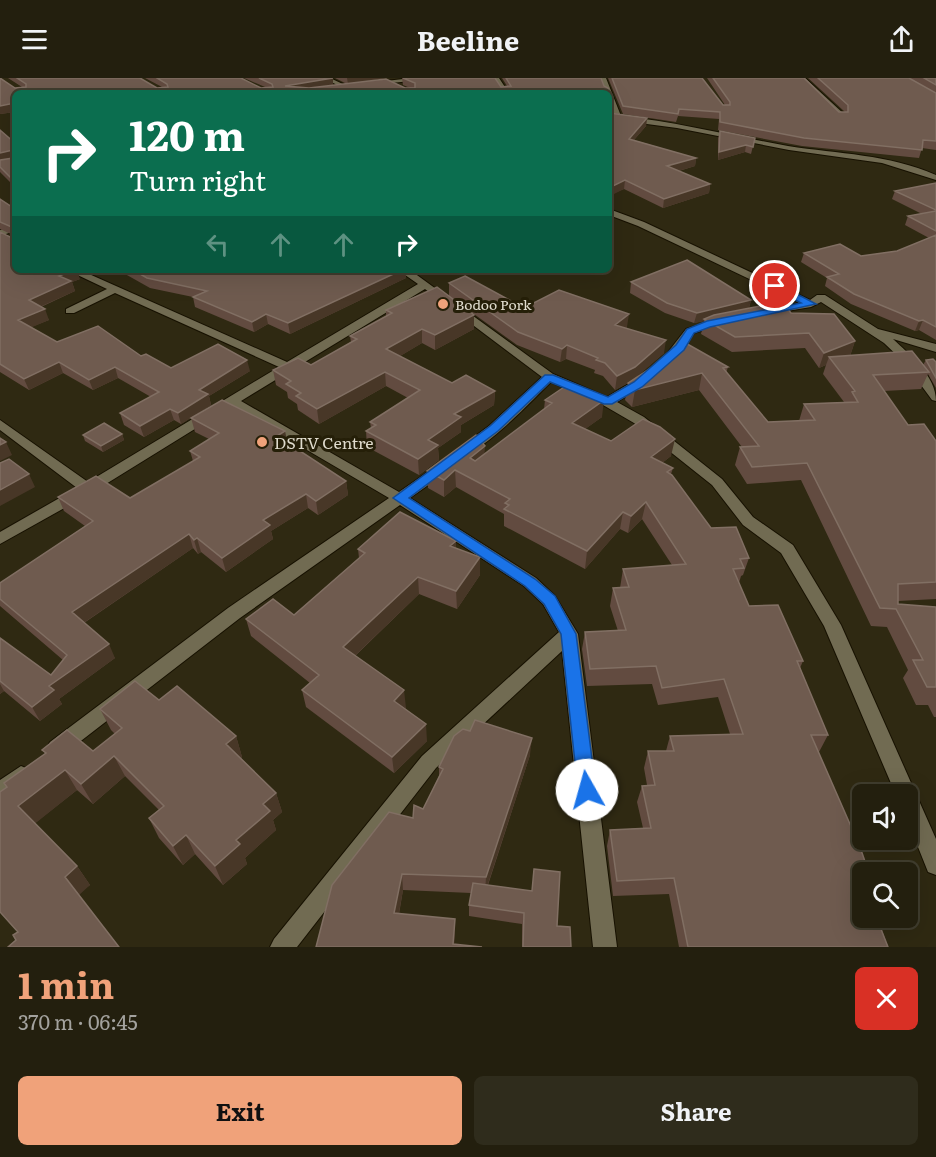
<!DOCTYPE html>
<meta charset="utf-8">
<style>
body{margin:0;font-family:Literata,serif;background:#2f2c1c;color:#f1f3f6;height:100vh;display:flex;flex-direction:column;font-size:22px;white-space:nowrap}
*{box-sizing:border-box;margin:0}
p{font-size:20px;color:#a3a29e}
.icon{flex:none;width:33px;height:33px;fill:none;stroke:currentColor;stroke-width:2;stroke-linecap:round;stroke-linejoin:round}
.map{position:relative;height:869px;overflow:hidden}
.side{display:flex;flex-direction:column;background:#231f0e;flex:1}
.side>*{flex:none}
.top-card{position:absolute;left:12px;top:12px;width:600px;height:183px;border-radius:9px;box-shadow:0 6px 24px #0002,0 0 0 2px #403d2e;background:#0b6e4f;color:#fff;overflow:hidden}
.tools{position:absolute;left:852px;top:706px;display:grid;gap:12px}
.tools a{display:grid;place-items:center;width:66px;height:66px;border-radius:9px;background:#231f0e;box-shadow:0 6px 24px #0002,0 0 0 2px #403d2e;font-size:30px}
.pin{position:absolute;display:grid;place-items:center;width:51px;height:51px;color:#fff;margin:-26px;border:3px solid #fff;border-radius:50%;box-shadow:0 2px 6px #0007}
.me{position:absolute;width:66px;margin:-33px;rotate:353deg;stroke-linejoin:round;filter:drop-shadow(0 0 4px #0008)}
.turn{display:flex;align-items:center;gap:21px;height:126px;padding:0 18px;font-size:27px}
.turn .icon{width:78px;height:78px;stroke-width:2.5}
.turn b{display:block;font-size:42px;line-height:51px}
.lanes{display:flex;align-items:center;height:57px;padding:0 18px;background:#0003;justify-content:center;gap:30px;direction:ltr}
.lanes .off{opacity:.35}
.round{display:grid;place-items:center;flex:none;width:63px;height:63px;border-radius:9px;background:#2f2c1c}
.headline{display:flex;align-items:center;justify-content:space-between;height:102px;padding:0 18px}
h1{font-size:36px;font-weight:700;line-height:45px;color:#f0a27a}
.primary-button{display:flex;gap:12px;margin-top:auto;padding:12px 18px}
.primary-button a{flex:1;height:69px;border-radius:9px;background:#f0a27a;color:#111;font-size:24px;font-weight:700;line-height:69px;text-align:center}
.primary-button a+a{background:#2f2c1c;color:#f1f3f6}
header{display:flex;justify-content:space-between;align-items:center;height:78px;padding:0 18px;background:#231f0e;font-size:27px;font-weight:700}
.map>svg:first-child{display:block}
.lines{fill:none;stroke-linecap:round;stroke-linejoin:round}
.minor-casing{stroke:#171100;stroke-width:2}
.tertiary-casing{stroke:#171100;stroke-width:2}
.minor{fill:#716b52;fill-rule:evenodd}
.tertiary{fill:#716b52;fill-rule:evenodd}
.wall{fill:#624b40}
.shaded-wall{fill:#483727}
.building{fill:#6f5b4f;stroke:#816f63;stroke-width:1.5}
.route{fill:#1a73e8;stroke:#114b97;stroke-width:1.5}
.poi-dot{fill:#f0a27a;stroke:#251f08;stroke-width:2}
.labels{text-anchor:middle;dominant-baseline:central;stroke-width:6;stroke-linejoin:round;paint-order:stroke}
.far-poi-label{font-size:14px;fill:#e0dcce;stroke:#251f08;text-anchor:start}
.poi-label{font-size:16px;fill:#e0dcce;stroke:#251f08;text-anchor:start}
</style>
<header><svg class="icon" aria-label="menu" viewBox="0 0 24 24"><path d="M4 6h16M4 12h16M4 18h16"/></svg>Beeline<svg class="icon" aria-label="share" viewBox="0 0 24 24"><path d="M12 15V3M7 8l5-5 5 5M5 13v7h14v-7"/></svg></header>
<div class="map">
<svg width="936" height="869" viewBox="0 0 936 869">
<rect width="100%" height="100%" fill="#2f2912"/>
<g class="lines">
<defs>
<path id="minor" d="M322,0H330L347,8L342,9Z
M493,0H499L509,15H503Z
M600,0H606L621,38C678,44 732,58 788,68C839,76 888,76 936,97V102L882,85L789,72L677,50L609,41V37H614L609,25V15H605Z
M798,0H805L844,36V40H838Z
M609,131L644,144L810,222L817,217H825L878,251L936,266V274L893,261C910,277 936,298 936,323L932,322L904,284L884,265L821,224L811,229L763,237V233L800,225L638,148L609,137Z
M15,147V153L0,158V152Z
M67,192H80L287,284L418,206L398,192H410L553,296L607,319L637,301H645V307L617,324L644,339L722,401L753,439L793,467L841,547L936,761V797L928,794L908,744V717H896L824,548L781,475L743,447L712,407L634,345L603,327L551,304C535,319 478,381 459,376L457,373L459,370L489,348L542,299L425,211L241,323L399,414L438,387H448L450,390L448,393L410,420L536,500L555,518L578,556L617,869H593L562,573L436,690L297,869H270L274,861L422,678L559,554L543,526L524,508L400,427L240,540L64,676L57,679L50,676L47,670L50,664L228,530L389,420L232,328L93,414L0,466V454L77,410L0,352V342L88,404L279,289L115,215L74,235H66V231L107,211Z
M720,241L724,242V246L694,255L675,281H667L665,278L686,251Z
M21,688L28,691L31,697C26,708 12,719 0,723V702Z"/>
<path id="tertiary" d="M412,0H441L371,7L368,5Z"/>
</defs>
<use href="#minor" class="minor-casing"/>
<use href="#tertiary" class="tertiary-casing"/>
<use href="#minor" class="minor"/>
<use href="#tertiary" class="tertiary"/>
</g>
<path class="wall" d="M0,0L15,10L22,9L8,0H140L157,10L162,9L145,0H241L261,10L265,9L244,0H332L333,7L347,6L335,0H384L354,5L410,10L403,7L402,0H495L501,9L507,8L502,0H601L604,8L609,15H15V34L0,36Z
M608,0H702L723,27H725L707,0H804L839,34H845L808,0H936V72L922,70L919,80L802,68L718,52L719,41L678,38L676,44L623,36Z
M609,16L611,27V35L647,40L646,48L634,62L696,80L695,88L679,93L710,106L709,115L663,130L624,111L609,117Z
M0,52L15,65V109L0,94Z
M720,53L755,60L751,76L745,74L718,82V60Z
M936,105V262L919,252L915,253L851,226L825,208L827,200L801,184L804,175L861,178L897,173L929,160L905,147L908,138L922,136L892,121L895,113Z
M0,121L15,131V192L80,201L72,204L75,213L41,229L49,242L31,249L57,264L141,278L171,290L250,293L209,318L211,327L181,346L174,342L144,359L124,347L120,335L151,319L118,300L93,312L63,295L29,312L0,294V154L10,159L13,157L0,151Z
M118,192H405L406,200L290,256L268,246L254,254L195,229L193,219L150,210Z
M631,204L751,222L749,230L772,231L791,235L855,263L850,278L923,287L926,282L936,284V310L928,296L921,311L884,313L908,347L936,363V521L898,523V526L936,529V639H934L928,627H916L903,600L908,592L887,549L871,548L801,402L747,406L735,387L740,369H742L699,312L632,329L625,322L628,305L615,312L603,298L594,295L595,292L566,281L560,284L517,267L449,218V205L524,230L627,249L626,250L664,275L636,299L728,289L726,295L768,344L799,343L804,326L844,324L823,296L826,287L819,290L805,270L732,274L701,256L704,243L694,245L665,235L630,215Z
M386,232L474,237V251L435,272L422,265L400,278L452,305L495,313L494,327L461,347V354L438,370L439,382L419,397L367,369L366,353L371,350L370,344L408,320L386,308L319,346L298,332L297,326L288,320L287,314L276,307L273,292L311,287L351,264L350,258L386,239Z
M545,322L602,339L585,351L611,363L671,378L662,385L673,390L671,396L711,450L749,480L743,497L741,498L739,505L749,528L803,583L800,590L828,657L819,674H818L887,846L882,852L888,869H679L669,816L613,818L607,768L610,752L643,750L637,724L642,708L647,707L644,690L648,673H666L670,658L730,656L718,619L658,627L652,606L587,608L582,571L585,554L618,553L610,528L613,510H620L623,491L672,487L642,441L628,455L620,451L585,491L504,448V436L456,409L444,419L428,410L427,393L485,376L544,331Z
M191,340L287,365L346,403L348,417L318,437L308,430L271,453L273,461L226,494L201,474L198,476L193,470L84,545L115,580L59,621L62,626L40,643L4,613L0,616V560L51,597L63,582L0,528V505L85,448L64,433L58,419L130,420L193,383L190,373L209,361L195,354Z
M122,356L124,362L103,374L85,363L83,357Z
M358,471H456L480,479V497L457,531L419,516L355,578L406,630L405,631L427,663L394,695L306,629L302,612L310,605L251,558L246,541L294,537L359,480Z
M159,622L236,658L242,679L241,680L276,715L282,734L273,742L276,752L245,780L247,786L223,807L195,776L183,787L159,760L149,740L159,732L125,698L93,726L77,712L35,745L77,788L90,807L16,862L45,675L42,672L93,673L115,656L111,652L100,631Z
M530,677L488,807L557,848L571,869H522V846L469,838V827L471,815L403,812L399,836L455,841L454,866L316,869L413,740L423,731L439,698V689Z"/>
<path class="shaded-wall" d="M333,0V8L286,15L285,8Z
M347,0H384L348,6Z
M15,25V34L0,36V28Z
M611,27V35H609V28Z
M647,40L646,48L628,69L629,61Z
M746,67L745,74L718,82L719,74Z
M13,72L15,81L0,84V75Z
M696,80L695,88L665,97L667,88Z
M625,102L624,111L610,118L611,109Z
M710,106L709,115L663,130L664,121Z
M74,192H77L80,201L72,204L75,213L33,232L29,222L59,198Z
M92,192H101L93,195Z
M402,192H405L406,200L290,256L288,245Z
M751,222L748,233L704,241V243L694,245L697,235Z
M45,231L49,242L23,253L18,242Z
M266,236L268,246L254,254L252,244Z
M629,236L627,249L613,260L615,247Z
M474,237V251L435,272V257Z
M923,242L919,252L915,253L919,243Z
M422,251V265L387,286L386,271Z
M666,262L664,275L633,302L615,312L617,298Z
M855,263L850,278L829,279L826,287L819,290L824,275Z
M567,267L566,281L560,284L562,271Z
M247,282L250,293L209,318L211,327L181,346L178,335L199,312Z
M59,284L63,295L29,312L24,301Z
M115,289L118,300L93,312L89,302Z
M385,294L386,308L319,346L317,331Z
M702,295L699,312L632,329L635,312Z
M495,313L494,327L461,347V354L438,370L439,382L419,397L418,381L428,362L454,336Z
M604,322L602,339L570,362L572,345Z
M170,331L174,342L144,359L140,348Z
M285,353L288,367L277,358Z
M122,356L124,362L103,374L101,368Z
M675,361L671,378L648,396L651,379Z
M6,364L12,377L0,383V367Z
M485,368L484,385L470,397V380Z
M455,392L456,409L444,419V402Z
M29,396L35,409L0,428V412Z
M346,403L348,417L318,437L316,423Z
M306,416L308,430L271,453L273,461L226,494L222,480L263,442Z
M646,424L642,441L628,455L631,438Z
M623,434L620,451L585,491L587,473Z
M189,456L193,470L79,548L72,534Z
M197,460L201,474L198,476L194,462Z
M456,463V480L450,468Z
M480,479V497L457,531L456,513Z
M418,499L419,516L345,587L343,569Z
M109,566L115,580L59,621L62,626L40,643L32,629L49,608Z
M0,606L4,613L0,616Z
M404,612L406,630L396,640L394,623Z
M426,646L427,663L394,695L392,679Z
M236,658L242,679L233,687L226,666Z
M532,660L530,677L485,815L486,799Z
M114,678L125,698L93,726L81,706Z
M65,692L77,712L32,748L18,728Z
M276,715L282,734L273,742L276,752L245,780L247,786L223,807L215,788L236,762L263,726Z
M186,757L195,776L183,787L173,768Z
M77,788L90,807L78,818L65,799Z
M402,796L403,812L396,851L394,835Z
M455,841V857L454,869H453Z"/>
<path class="building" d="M0,0L15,10L26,9V6L17,0H140L157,10L168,9L167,6L157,0H241L261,10L273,9L272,6L259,0H333L285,8L309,10L386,1L405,10H415V5L403,0H495L501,9L511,8L506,0H601L604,8L608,10L609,15H330L323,13L322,15H15V25L0,28Z
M612,0H702L723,27H730V24L713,0H804L839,34H848V27L818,0H909L936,15V63L923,62L922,72L804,60L720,44V34L679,31L678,36L623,28Z
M924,0H936V7Z
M609,16L611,27L609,28Z
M609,35L647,40L629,61L696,80L667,88L710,106L664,121L625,102L611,109L609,108Z
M0,52L15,65V104L0,89V82L13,80V72L0,75Z
M720,53L755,60L753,69L746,67L719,74Z
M936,105V132L895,113Z
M0,121L15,131V192H74L59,198L71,203L29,222L45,231L18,242L57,264L98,248L141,278L146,276L171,290L218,266L247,282L199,312L208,316L178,335L170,331L140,348L120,335L159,314L115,289L89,302L59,284L24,301L0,286V154L10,159L13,158L14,150L0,144Z
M936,133V153L908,138Z
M936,157V249L923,242L919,243L854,216L827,199L839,196L804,175L840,166L861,178L897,173Z
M687,182L751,222L697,235L667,225L631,204Z
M133,192H402L288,245L266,236L252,244L193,219L207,213L147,200Z
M465,198L524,230L559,212L629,236L615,247L666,262L635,289L617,298L605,285L596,282L598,280L567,267L562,271L518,254L449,205Z
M437,209L474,237L435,257L422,251L386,271L452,305L466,297L495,313L454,336L461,339L428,362L438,367L418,381L366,353L376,347L370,344L420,312L385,294L317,331L296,318L301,315L286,306L291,303L273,292L298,280L311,287L357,261L350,258L392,235L386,232Z
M765,227L772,231L787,230L791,235L834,236L855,263L824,275L809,255L735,259L704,241L714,237Z
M682,263L728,289L723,290L768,344L815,342L804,326L858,324L852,314L855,313L829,279L912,273L929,294L873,297L908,347L924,346L936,363V504L898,506V526L936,529V609H927L913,582H923L896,531L880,530L807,385L752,389L740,369L759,368L702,295L635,312L628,305L657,286Z
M933,281L936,284V300L926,282Z
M570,305L604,322L572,345L611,363L643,341L660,349L675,361L651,379L673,390L667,394L672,397L711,450L736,449L749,480L740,481L744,490L733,491L749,528L778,527L803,583H797L828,657H811L860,769L869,795H862V840H885L887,846H879L888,869H688L674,800L617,803L610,752L651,750L642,708L655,707L648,673H674L670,658L743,656L724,601L662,610L656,588L590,591L585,554L626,552L613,510L629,509L623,491L686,486L646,424L631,438L623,434L587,473L504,431L509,427L505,425L510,421L455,392L444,402L427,393L476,357L485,368L470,380L475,383L552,325L545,322Z
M222,322L285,353L277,358L346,403L316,423L306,416L263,442L270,447L222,480L197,460L194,462L189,456L72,534L109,566L49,608L54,612L32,629L0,603V560L51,597L67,577L0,521V505L93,443L58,419L96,398L130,420L200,379L190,373L219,355L191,340Z
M104,345L122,356L101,368L83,357Z
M0,360L6,364L0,367Z
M9,381L29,396L0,412V385Z
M400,434L456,463L450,468L480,479L456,513L418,499L343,569L404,612L394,623L426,646L392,679L302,612L319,597L246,541L273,521L294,537L365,475L358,471Z
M135,603L159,622L177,608L236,658L226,666L276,715L263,726L270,733L236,762L240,766L215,788L186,757L173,768L149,740L164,728L114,678L81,706L65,692L18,728L77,788L65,799L119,869H8L16,862L13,857L18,854L0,834V714L7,709L4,705L46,675L42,672L67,652L93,673L122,650L100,631Z
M475,642L532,660L486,799L402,796L394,835L455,841L453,866L482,869H316L332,807L389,734L413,740L414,727L423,731L443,691L439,689L454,658L463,651L470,653Z
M534,791L560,794L557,848L570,849L571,869H523L524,835L469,827L473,805L532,813Z"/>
<path class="route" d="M771,206H778L816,226L710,249L694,255L684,272L642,309L612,326H604L550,304L498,353L409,420L535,501L555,518L576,556L596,712L594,718L587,721L580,718L578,712L561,556L544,526L525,508L393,420L490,348L545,297H553L608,319L634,304L676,267L687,251L707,243L801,225L771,210Z"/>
<g class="poi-dot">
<circle cx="443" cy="226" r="6"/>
<circle cx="262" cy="364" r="6"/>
</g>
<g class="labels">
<g class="far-poi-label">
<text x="455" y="226">Bodoo Pork</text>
</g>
<g class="poi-label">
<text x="274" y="364">DSTV Centre</text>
</g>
</g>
</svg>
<div class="tools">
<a><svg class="icon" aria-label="sound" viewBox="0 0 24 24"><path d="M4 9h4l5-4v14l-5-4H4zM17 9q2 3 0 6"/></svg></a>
<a><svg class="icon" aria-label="search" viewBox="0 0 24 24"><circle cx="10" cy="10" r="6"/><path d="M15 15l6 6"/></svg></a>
</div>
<div class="pin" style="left:775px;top:208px;background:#d93025"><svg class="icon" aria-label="arrive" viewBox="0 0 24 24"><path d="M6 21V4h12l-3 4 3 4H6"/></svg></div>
<svg class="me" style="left:587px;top:712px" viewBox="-20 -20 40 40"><circle r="19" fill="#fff"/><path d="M0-13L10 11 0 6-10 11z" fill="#1a73e8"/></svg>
<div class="top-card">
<div class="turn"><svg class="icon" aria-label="right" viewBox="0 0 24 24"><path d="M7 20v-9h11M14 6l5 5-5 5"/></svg><div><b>120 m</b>Turn right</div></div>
<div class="lanes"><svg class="icon off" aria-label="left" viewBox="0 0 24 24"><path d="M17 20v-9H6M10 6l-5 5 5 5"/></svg><svg class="icon off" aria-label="ahead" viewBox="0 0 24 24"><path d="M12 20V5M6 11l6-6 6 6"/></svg><svg class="icon off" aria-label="ahead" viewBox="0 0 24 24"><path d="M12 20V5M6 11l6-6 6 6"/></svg><svg class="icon" aria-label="right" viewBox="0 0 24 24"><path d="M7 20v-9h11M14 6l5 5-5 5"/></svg></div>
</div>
</div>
<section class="side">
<div class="headline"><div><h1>1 min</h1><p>370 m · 06:45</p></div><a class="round" style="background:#d93025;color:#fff"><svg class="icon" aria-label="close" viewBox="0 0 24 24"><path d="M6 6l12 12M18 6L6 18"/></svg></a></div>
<div class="primary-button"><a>Exit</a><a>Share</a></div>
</section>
